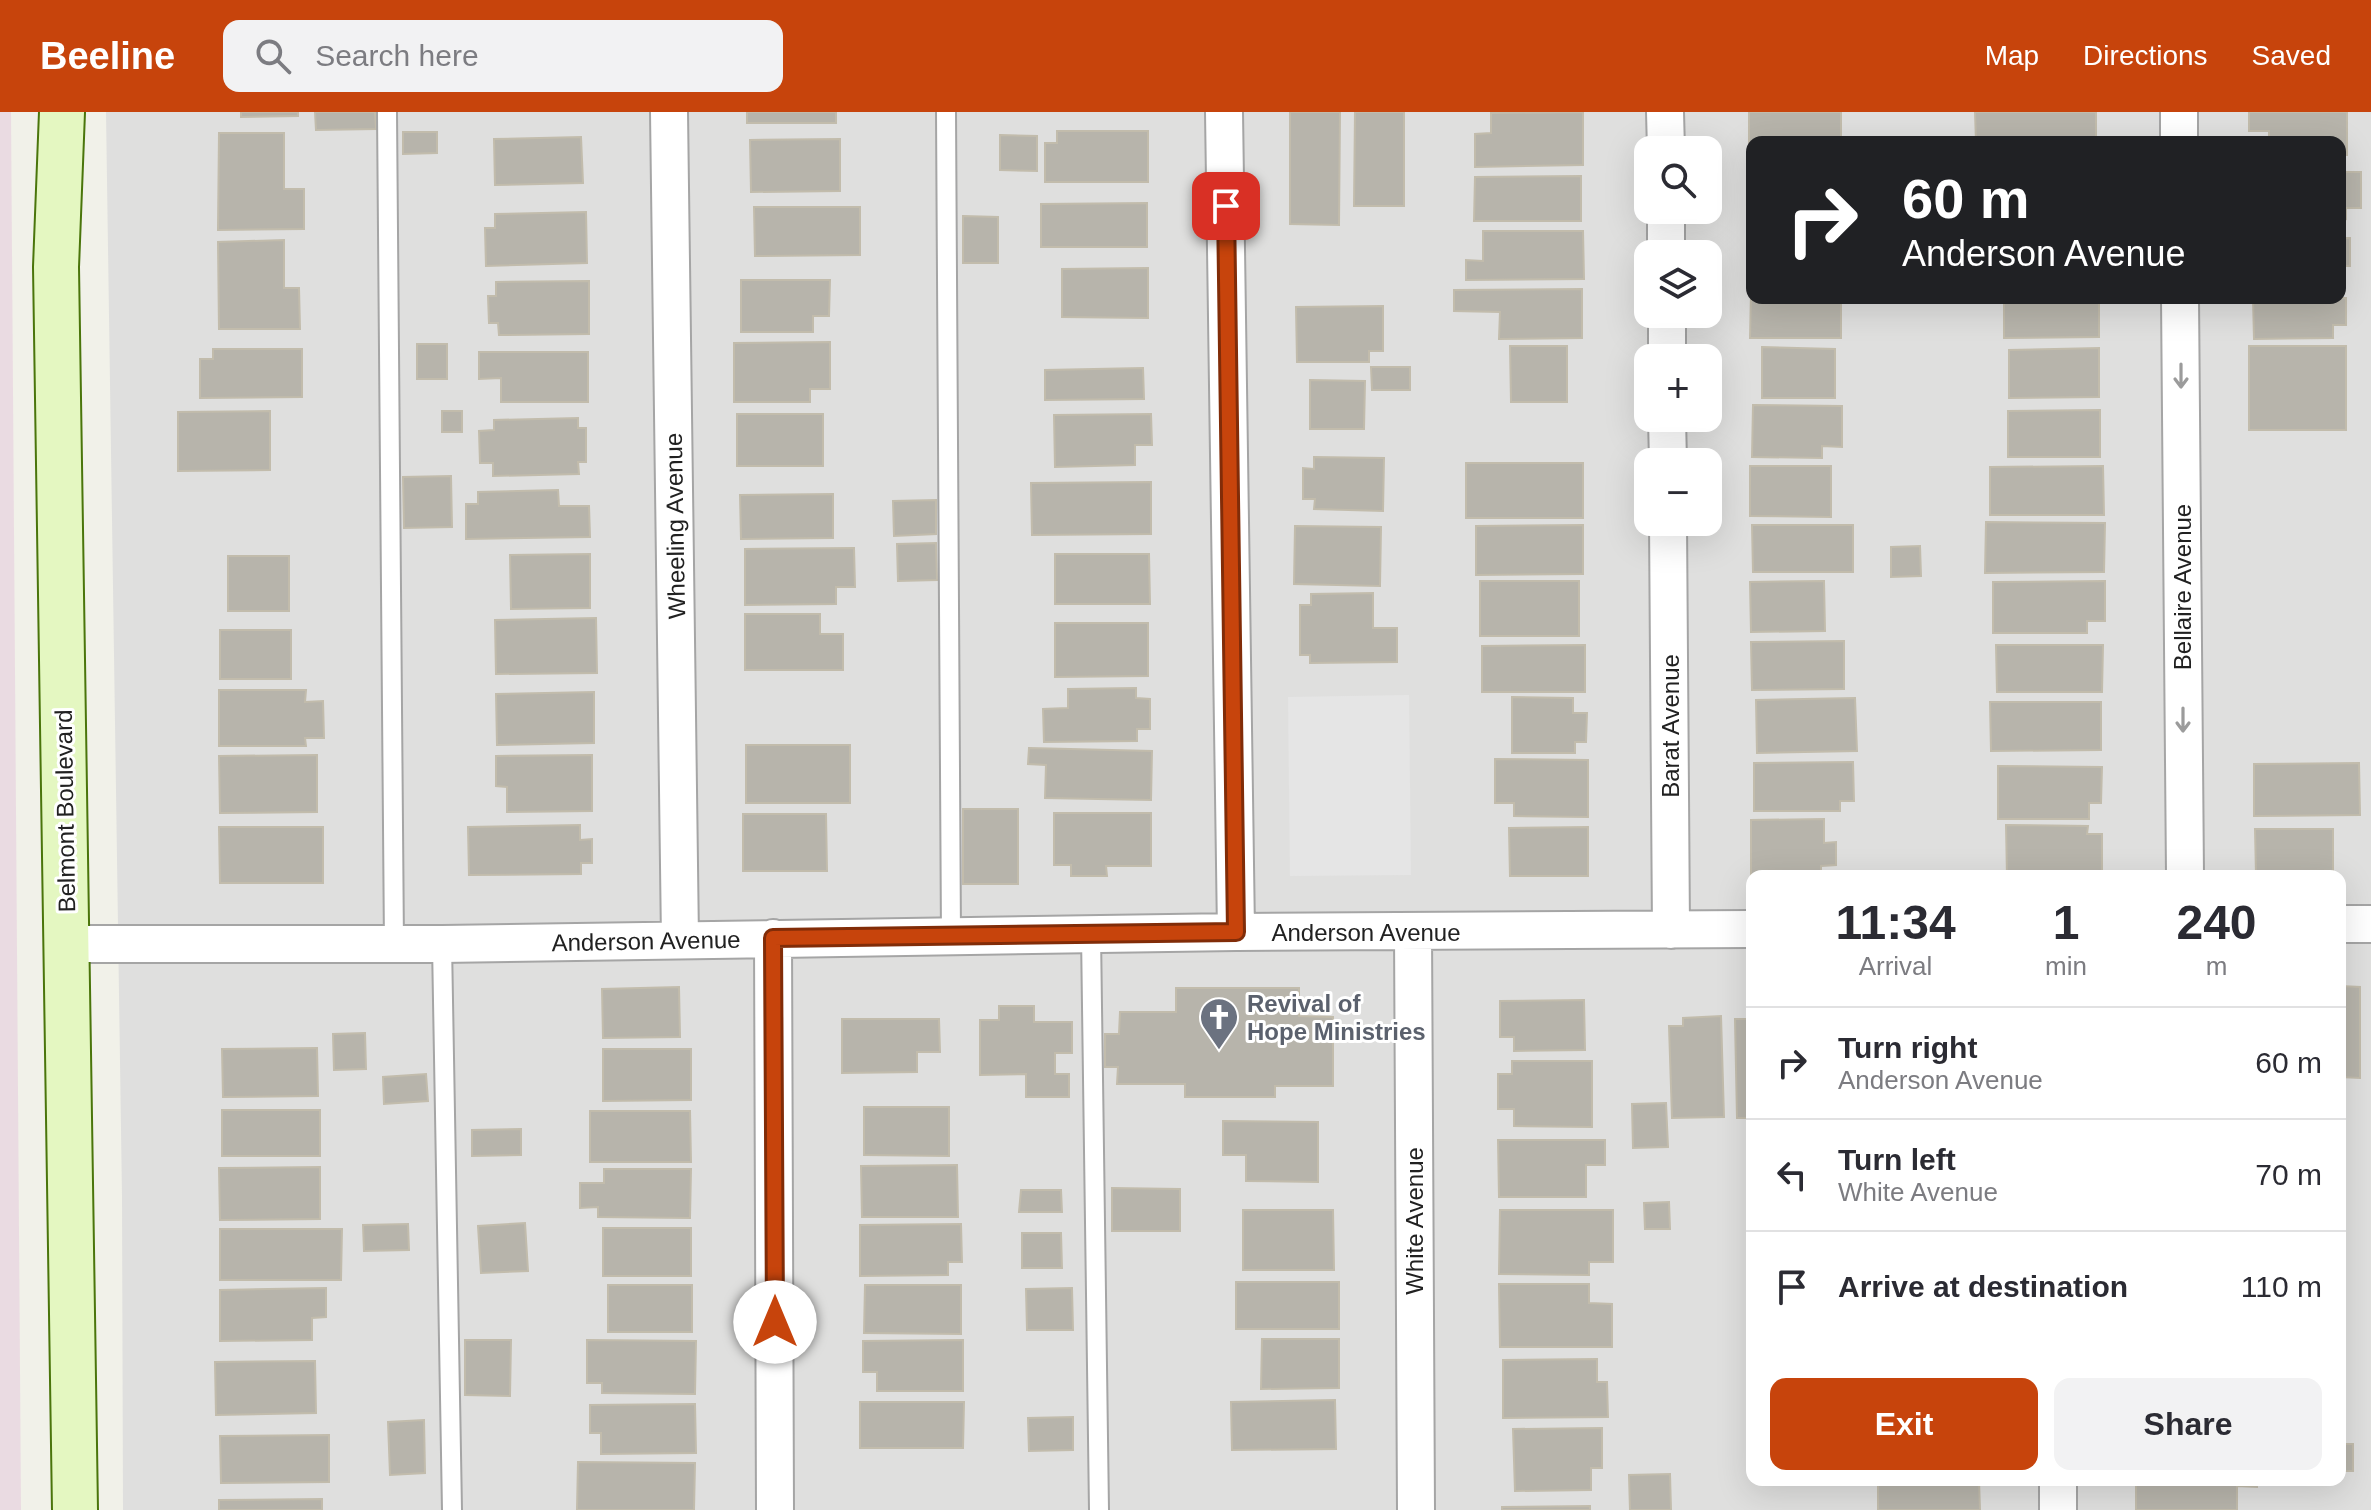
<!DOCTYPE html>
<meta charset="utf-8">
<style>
body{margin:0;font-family:Helvetica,sans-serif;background:#f2f2f3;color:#2b2b33;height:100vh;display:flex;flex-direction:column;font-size:30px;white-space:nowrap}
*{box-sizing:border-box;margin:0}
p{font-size:26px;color:#7c7c81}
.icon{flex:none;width:44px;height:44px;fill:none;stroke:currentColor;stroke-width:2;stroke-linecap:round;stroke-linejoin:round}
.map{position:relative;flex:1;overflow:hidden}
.panel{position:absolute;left:1746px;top:758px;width:600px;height:616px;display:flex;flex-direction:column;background:#fff;border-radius:16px;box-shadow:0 8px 32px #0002}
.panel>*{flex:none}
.hud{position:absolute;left:1746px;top:24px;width:600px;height:168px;border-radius:16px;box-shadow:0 8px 32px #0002;background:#202124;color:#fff;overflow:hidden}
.buttons{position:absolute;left:1634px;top:24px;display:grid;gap:16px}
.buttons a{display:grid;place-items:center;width:88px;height:88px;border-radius:16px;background:#fff;box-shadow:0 8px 32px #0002;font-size:40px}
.pin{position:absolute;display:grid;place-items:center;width:68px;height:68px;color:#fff;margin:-34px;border-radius:16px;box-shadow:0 4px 12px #0006}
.me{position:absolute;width:88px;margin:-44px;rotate:0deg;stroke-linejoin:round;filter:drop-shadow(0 0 6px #0008)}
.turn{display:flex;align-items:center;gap:28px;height:168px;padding:0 24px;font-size:36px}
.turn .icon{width:104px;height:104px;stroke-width:2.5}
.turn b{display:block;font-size:56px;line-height:68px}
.eta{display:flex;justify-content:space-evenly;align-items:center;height:136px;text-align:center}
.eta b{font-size:48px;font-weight:600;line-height:56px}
.action{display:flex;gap:16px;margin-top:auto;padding:16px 24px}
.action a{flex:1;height:92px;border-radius:16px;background:#c7440c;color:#fff;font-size:32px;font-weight:600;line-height:92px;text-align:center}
.action a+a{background:#f2f2f3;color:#2b2b33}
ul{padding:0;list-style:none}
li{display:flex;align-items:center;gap:24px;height:112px;padding:0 24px;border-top:2px solid #e1e1e2}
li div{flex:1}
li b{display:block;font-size:30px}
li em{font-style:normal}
header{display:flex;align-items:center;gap:48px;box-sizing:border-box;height:112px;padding:0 40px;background:#c7440c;color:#fff}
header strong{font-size:38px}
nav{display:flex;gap:44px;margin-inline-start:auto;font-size:28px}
.search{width:560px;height:72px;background:#f2f2f3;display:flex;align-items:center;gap:20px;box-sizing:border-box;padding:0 28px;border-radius:16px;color:#7c7c81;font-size:30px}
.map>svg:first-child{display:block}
.residential{fill:#dfdfde;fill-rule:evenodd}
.industrial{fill:#eadbe2}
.parking{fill:#e5e5e5}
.building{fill:#b7b4ab;stroke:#c2bcac;stroke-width:2}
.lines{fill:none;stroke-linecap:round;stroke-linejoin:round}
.service-casing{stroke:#a5a5a5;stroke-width:22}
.minor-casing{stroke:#a5a5a5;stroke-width:40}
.secondary-casing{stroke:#4a750b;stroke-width:48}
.service{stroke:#fff;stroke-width:18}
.minor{stroke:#fff;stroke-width:36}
.secondary{stroke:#e4f7c1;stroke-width:44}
.oneway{stroke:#9b9b9b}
.route-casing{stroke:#812c08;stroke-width:20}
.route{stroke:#c7440c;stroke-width:14}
.labels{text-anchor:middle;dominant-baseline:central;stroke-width:6;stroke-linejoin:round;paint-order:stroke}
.street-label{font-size:24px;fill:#212121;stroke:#fff}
.worship-label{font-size:24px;font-weight:bold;fill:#5b616d;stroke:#fff;text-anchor:start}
</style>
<header>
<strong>Beeline</strong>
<div class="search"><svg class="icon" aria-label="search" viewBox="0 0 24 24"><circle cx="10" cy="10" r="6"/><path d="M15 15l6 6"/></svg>Search here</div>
<nav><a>Map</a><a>Directions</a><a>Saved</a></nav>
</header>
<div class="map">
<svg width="2371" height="1398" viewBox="0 0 2371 1398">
<rect width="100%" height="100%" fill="#f1f1e9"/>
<path class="residential" d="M106,0H2371V1398H123L122,1085ZM1752,30H2340V186H1752ZM1648,38H1708V98H1648ZM1648,142H1708V202H1648ZM1648,246H1708V306H1648ZM1648,350H1708V410H1648ZM1752,764H2340V1368H1752Z"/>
<path class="industrial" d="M0,0H11L21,1398H0Z"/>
<path class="parking" d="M1409,583L1411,763L1290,764L1288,585Z"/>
<path class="building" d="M241,0H298V4L241,5Z
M315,0H375L376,17L316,18Z
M747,0H836V11H747Z
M1290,0H1340L1339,113L1290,112Z
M1355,0H1404V94H1354Z
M1583,0V53L1475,55V22L1491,21V1Z
M1749,0H1841V30H1752V50H1749Z
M1975,0H2096V30H1976Z
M2249,0H2347V43H2340V30H2269V19H2249Z
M1057,19H1148V70H1045V31H1057Z
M403,20H437V41L403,42Z
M219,21H284V77H304V117L218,118Z
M1000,23L1037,24V59L1000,58Z
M581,25L583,71L495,73L494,27Z
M840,27V79L751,80L750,28Z
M2340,51H2343L2344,60H2361V96H2346V107L2340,106Z
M1748,63H1752V111H1748Z
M1581,64V109H1474L1475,65Z
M1147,91V135H1041V92Z
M754,95H860V143L755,144Z
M586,100L587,151L486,154L485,116H495V102Z
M963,104L998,105V151H963Z
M1749,118H1752V172H1749Z
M1483,119H1583L1584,167L1466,168V148L1483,149Z
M2340,126H2350V154H2340Z
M284,128V176H299L300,217H219L218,130Z
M1148,156V206L1062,205V157Z
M741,168H830L829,204H813V220H741Z
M589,169V222L499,223L498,211H489L488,184H496V170Z
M1582,177V226L1499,227L1500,200L1454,199V178Z
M1751,180L1752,186H1841V226H1750Z
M2004,186H2099V225L2004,226Z
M2253,186H2346V213H2333V226L2254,227Z
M1383,194V239H1369V250H1297L1296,195Z
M830,230V277H810V290H734V231Z
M417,232H447V267H417Z
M1510,234H1567V290H1511Z
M2249,234H2346V318H2249Z
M1762,235L1835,237V286H1762Z
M2099,236V285L2009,286V238Z
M213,237H302V285L200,286V247H213Z
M479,240H588V290H501V266L479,267Z
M1371,255H1410V278H1372Z
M1143,256L1144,287L1045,288V258Z
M1310,268L1365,269L1364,317H1310Z
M1753,293L1842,294V335L1822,334V346L1752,345Z
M2100,298V345H2008V299Z
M270,299V358L178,359V300Z
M442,299H462V320H442Z
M737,302H823V354H737Z
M1151,302L1152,333H1135V353L1055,355L1054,303Z
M578,306V316H586V350H578L579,362L493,364V351H480L479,319L494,318V308Z
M1314,345L1384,346L1383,399L1314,397L1315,387H1303V356L1314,357Z
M1466,351H1583V406H1466Z
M1750,354H1831V405L1750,404Z
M2103,354L2104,403H1990V355Z
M451,364L452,415L404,416L403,365Z
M1151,370V422L1032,423L1031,371Z
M558,378L559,394H589L590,425L466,427V392H478V380Z
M833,382V426L741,427L740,383Z
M936,388V422L894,424L893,389Z
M1986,410L2105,411L2104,460L1985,461Z
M1583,413V462L1476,463V414Z
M1752,413H1853V460H1753Z
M1295,414L1381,415L1380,474L1294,472Z
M936,431L937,468L898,469L897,432Z
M1920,434L1921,464L1891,465V435Z
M854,436L855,475H836V492L745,493V437Z
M590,442V496L511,497L510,443Z
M1055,442H1149L1150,492H1055Z
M228,444H289V499H228Z
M1480,469H1579V524H1480Z
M1824,469L1825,519L1751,520L1750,470Z
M2105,469V509H2087V521H1993V470Z
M1373,481V516H1397V550L1310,551V543H1300V493H1311V482Z
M745,502H820V522H843V558H745Z
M596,506L597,561L496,562L495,508Z
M1055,511H1148V564L1055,565Z
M220,518H291V567H220Z
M1844,529V577L1752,578L1751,530Z
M1585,533V580H1482V534Z
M1996,533H2103L2102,580H1997Z
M1136,576V586L1150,587V617H1137V629L1044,630L1043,597L1068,596V577Z
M219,578H306L305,590L323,589L324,626H305L306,634H219Z
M594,580V631L497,633L496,582Z
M1512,585L1573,586V601H1587L1586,630H1575V641H1512Z
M1855,586L1857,639L1757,641L1756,588Z
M1990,590H2101V638L1991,639Z
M746,633H850V691H746Z
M1029,636L1152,639L1151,688L1045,686L1046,653L1028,652Z
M317,643V700L220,701L219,644Z
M592,643V699L507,700V675L496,674V644Z
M1495,647L1588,648V705L1514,704V691H1495Z
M1853,650L1854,689H1840V699H1754V651Z
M2359,651L2360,703L2254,704V652Z
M1998,654L2102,655L2101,691H2089V707H1998Z
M963,697H1018V772H963Z
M1054,701H1151V754H1106L1107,764H1071V753H1054Z
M743,702H826L827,759H743Z
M1824,707V731L1836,730V753L1821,754V764H1752L1751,767V708Z
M580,713V728L592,727V751H581V762L469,763L468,715Z
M2006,713L2088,714L2087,722H2102V759H2088V764H2007Z
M219,715H323V771H220Z
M1588,715V764H1510L1509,716Z
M2255,717H2333V760L2256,762Z
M2340,874L2360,875V966L2340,965Z
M679,875L680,925L603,926L602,877Z
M1176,876H1299V904L1333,905V974H1275V985H1185V972H1117L1118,955H1105V922H1119L1120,900H1176Z
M1584,888L1585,938L1514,939V925H1500V889Z
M999,894H1034V910H1072V941H1055V962H1069V985H1026V962L980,963V908H999Z
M1721,904L1724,1005L1672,1006L1669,914H1683V906Z
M842,907H939L940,940H917V960L842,961Z
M1735,907H1752V1006H1737Z
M365,921L366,957L334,958L333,922Z
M317,936L318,984L223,985L222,937Z
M603,937H691V988L603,989Z
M1512,949H1592V1015L1514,1014V997H1498V962H1512Z
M426,962L428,989L384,992L383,965Z
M1666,991L1668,1035L1633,1036L1632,992Z
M864,995H949V1044L864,1043Z
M222,998H320V1044H222Z
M590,999H690L691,1050H590Z
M1223,1009L1318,1010V1070L1246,1069V1043H1223Z
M521,1017V1043L472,1044V1018Z
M1498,1028H1605V1053H1586V1085H1499Z
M957,1053L958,1105H862L861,1054Z
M320,1055V1107L220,1108L219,1056Z
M604,1057H691L690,1106L598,1105V1095L580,1096V1071H604Z
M1112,1076L1180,1077V1119H1112Z
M1021,1078H1061L1062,1100H1019Z
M1669,1090L1670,1117H1645L1644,1091Z
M1243,1098H1333L1334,1158H1243Z
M1500,1098H1613V1150H1589V1163L1499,1162Z
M525,1111L528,1159L481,1161L478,1114Z
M408,1112L409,1138L364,1139L363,1113Z
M961,1112L962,1150H948V1163L860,1164V1113Z
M603,1116H691V1164H603Z
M220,1117H342L341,1168H220Z
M1022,1121H1061L1062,1156H1022Z
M1236,1170H1339V1217H1236Z
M1499,1172H1589V1191L1612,1192V1235H1500Z
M608,1173H692V1220H608Z
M865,1173H961V1222L864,1221Z
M326,1176V1205L312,1206V1228L220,1229V1178Z
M1072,1176L1073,1218H1027L1026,1177Z
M1262,1227H1339V1276L1261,1277Z
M465,1228H511L510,1284L465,1283Z
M587,1228L696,1229L695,1282L602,1281V1271H587Z
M963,1228V1279H877V1260H863V1229Z
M1597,1247V1270H1607L1608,1305L1503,1306V1248Z
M315,1249L316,1301L216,1303L215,1250Z
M1335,1288L1336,1337L1232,1338L1231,1290Z
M860,1290H964L963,1336H860Z
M695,1292L696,1341L601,1342V1321H590V1293Z
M1073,1305V1338L1029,1339L1028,1306Z
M424,1308L425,1361L390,1363L388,1310Z
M1602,1316V1356H1591V1378L1515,1379L1513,1317Z
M329,1323V1370L221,1371L220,1324Z
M2340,1332H2353V1359H2340Z
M578,1350L695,1351L694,1398H577Z
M1670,1362L1671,1398H1630L1629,1363Z
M1864,1368H1979L1980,1398H1878V1371H1864Z
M2136,1368H2257V1375L2237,1374V1398H2136Z
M322,1387V1398H219V1388Z
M1590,1394V1398H1502V1395Z"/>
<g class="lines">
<defs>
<path id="service" d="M387,0L394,833
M946,0L951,824
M1091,822L1099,1398
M442,832L452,1398"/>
<path id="minor" d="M669,0L680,828
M1224,0L1236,820
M1665,0L1666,38
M2179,0V30
M1666,98V142
M2180,186L2185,764
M1667,202V246
M1667,306L1668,350
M1668,410L1671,818
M2340,812H2371
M1413,819L1416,1398
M773,826L775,1398
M67,832H442L1236,820L1752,817
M2058,1368V1398"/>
<path id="secondary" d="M62,0L56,155L75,1398"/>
</defs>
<use href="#service" class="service-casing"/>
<use href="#minor" class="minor-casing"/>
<use href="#secondary" class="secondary-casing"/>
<use href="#service" class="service"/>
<use href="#minor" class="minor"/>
<use href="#secondary" class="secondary"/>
</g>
<defs><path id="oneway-shaft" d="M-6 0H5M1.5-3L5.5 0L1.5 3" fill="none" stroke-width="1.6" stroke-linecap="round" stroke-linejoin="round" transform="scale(2)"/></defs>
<g class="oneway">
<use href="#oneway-shaft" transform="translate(2181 264) rotate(90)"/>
<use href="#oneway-shaft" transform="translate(2183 608) rotate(90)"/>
</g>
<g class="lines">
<defs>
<path id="route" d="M775,1210L773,826L1236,820L1226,94"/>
</defs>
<use href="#route" class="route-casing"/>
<use href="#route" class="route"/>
</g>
<defs>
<symbol id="church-pin" viewBox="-11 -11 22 30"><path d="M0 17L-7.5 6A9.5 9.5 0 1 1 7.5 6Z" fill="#6b7280" stroke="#fff"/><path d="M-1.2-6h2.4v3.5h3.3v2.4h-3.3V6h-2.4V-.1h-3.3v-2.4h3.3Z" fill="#fff"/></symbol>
</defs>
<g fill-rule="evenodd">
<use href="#church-pin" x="1197" y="883" width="44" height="60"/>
</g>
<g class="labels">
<g class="street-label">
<text transform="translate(675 414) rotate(-91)">Wheeling Avenue</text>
<text transform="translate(2182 475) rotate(-90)">Bellaire Avenue</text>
<text transform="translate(1670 614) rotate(-90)">Barat Avenue</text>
<text transform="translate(65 699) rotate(-91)">Belmont Boulevard</text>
<text x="1366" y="820">Anderson Avenue</text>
<text transform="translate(646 829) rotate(-1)">Anderson Avenue</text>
<text transform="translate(1414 1109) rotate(-90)">White Avenue</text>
</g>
<g class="worship-label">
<text x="1247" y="891">Revival of<tspan x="1247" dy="28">Hope Ministries</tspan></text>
</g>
</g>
</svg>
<div class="buttons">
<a><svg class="icon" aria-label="search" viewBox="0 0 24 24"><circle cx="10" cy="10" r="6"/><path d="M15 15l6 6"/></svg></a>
<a><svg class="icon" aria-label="layers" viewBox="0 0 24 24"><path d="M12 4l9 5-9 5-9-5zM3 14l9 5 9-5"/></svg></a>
<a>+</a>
<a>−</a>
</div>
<div class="pin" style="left:1226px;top:94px;background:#d93025"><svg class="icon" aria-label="arrive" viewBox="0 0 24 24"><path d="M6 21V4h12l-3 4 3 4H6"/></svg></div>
<svg class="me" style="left:775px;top:1210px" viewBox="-20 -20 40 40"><circle r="19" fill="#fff"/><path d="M0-13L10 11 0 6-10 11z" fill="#c7440c"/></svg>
<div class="hud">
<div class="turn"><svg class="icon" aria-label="right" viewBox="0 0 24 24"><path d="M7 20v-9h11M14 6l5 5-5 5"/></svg><div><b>60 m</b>Anderson Avenue</div></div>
</div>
<section class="panel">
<div class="eta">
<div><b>11:34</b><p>Arrival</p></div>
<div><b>1</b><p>min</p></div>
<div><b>240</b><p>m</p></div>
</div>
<ul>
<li><svg class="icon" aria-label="right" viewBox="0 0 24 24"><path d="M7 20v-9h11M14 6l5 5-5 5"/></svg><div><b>Turn right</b><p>Anderson Avenue</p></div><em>60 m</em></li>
<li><svg class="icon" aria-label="left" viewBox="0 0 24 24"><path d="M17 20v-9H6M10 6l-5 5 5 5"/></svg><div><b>Turn left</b><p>White Avenue</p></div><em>70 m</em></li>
<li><svg class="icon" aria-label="arrive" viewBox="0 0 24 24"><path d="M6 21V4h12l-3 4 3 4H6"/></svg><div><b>Arrive at destination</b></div><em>110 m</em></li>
</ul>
<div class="action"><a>Exit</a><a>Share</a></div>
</section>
</div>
